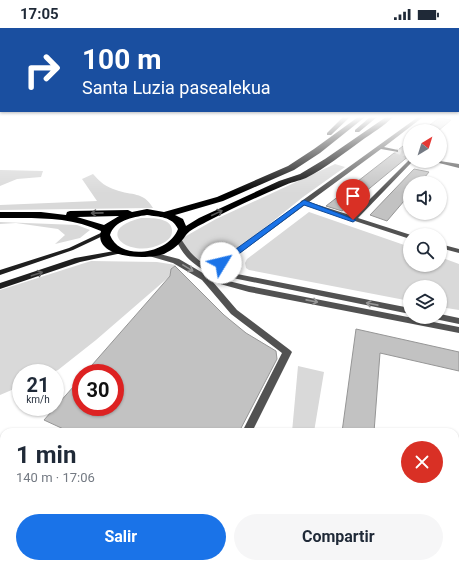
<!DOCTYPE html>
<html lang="es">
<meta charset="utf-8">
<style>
body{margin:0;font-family:Roboto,sans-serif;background:#f6f6f7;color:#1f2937;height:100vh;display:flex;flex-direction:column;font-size:15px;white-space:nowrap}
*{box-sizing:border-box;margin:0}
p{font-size:13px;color:#747a83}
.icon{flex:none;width:22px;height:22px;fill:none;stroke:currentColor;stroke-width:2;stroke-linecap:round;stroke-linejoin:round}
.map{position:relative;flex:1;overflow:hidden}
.drawer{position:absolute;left:0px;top:400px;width:459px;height:140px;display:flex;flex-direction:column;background:#fff;border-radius:12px 12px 0 0;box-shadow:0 1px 3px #0004}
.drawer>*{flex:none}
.hud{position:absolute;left:0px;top:0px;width:459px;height:84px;box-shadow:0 1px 3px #0004;background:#1a4fa0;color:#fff;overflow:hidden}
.needle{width:26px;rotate:38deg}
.tools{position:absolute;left:403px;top:96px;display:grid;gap:8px}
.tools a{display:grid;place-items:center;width:44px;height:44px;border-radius:50%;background:#fff;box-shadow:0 1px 3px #0004;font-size:20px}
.speed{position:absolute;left:12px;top:336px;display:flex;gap:8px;font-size:20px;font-weight:700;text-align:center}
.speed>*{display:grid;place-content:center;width:52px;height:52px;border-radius:50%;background:#fff;box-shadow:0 1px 3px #0004;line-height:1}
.speed small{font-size:10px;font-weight:400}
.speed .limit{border:6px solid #d22;background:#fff;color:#111}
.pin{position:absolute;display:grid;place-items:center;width:34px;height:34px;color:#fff;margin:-41px -17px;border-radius:50% 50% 50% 0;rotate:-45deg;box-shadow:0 0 4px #0007}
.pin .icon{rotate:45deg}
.me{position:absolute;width:44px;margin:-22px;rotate:54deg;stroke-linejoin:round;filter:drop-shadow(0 0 3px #0008)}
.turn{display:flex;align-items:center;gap:14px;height:84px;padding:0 16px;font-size:18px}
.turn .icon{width:52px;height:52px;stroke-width:2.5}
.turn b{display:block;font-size:28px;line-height:34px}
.round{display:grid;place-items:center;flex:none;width:42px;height:42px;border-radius:21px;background:#f6f6f7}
.summary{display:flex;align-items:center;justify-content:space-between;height:68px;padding:0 16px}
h1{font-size:24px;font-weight:700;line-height:30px}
.primary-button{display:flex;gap:8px;margin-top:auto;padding:8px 16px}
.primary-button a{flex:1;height:46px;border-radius:24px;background:#1a73e8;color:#fff;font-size:16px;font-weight:700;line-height:46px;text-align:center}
.primary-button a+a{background:#f6f6f7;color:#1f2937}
.status{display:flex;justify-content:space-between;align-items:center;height:28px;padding:0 20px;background:#fff;direction:ltr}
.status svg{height:11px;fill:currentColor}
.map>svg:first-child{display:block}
.green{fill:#d9d9d9}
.building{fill:#c2c2c2;stroke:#969696}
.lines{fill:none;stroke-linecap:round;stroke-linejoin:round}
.street-tunnel{stroke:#d9d9d9;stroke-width:5;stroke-dasharray:5 2.5;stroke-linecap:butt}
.street{fill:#525252;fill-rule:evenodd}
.secondary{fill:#1f1f1f;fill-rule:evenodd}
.highway{fill:#000;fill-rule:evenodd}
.oneway{stroke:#595959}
.oneway2{stroke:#979797}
.oneway3{stroke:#626262}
.route{fill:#1a73e8;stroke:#114b97}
</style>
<div class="status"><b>17:05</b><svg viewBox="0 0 49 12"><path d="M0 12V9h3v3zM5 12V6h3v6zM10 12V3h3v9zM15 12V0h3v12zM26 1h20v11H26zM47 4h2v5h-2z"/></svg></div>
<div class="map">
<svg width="459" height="540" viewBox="0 0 459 540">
<rect width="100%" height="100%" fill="#fff"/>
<path class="green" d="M335,136L345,139L303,169L211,243L199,236L179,212L216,191Z
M0,142H1L43,143L41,149L17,151L0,158Z
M93,146C100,154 106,159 116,162C132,168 143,163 153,180L0,182V177L97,173L82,151Z
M309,184L410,219V237H440V229L459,236V282L440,279V259H410V273L249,242L246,240L245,235L247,231Z
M141,190C151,190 173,189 172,204C172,209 167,213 163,215C131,233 91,202 141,190Z
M0,194L77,197L90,202L80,210L55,216L65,207L58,201L16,195L0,196Z
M91,233L157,234L176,237L171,241L170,248L96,312L58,342L51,345H21V358L0,367V262Z
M298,338L324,344L314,404H292Z
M62,536H192L203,540H60Z"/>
<path class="building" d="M439,90L451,92L438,103H422Z
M410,113V127L342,183L326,178L394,125H399V121Z
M414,141L429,144L420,155H410V166L387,193L370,187Z
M175,238L224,287L246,305L276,323L277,331L239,404H70L44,392L81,350V379H115V345H85L170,248L171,241Z
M356,301L459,324V343L380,325L374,404H342Z"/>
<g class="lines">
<path class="street-tunnel" d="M396,123L410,127"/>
<path class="street" d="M418,89H423L384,119L398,122V124L381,121L309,174L353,188L410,131V133H413L412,134L358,190L411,207L410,211L355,193H351L350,192L305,177L217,242L410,280V286L208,245C192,235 184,229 176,212L179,210L181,211C190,225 195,231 211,240L300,175L301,173L303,172Z
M431,133H440L459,136V140Z
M440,216L459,221V225L440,220Z
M149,224H152L179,231L208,248L249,258L459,299V305L249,264L213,254L237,282L290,322L292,324L252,404H242L282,325L231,286L202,252L173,235L149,228L148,226Z
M440,286L459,290V296L435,291L434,289H440Z
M0,439L4,440V452L0,451Z
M261,536H284L286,540H263Z"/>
<path class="secondary" d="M105,203L108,205L107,206L73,222L0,247V242L69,220Z
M120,222L124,224L122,225L80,234L0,261V255L75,230Z"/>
<path class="highway" d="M343,89H350L331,107H327V105Z
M358,89H365L320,125L294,142L223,173L175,187L183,191L186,198L199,190L279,153L300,146L325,131L386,89H393C384,98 372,105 361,113C344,125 326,140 306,150C299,153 291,154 283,158C257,169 231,181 206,194C201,197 189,202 186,207C180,216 174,221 164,226C148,232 93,231 101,203C69,188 34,190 0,190V184H41L66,187L67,184L70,183L128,182L132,184L147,181L164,184L217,169L288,138L314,121ZM147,187C159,189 172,188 178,201C169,226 120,234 110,207C114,193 132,189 147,187ZM119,188L104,197L77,189Z
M370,89H377L359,104H355V102Z"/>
</g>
<defs><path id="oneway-shaft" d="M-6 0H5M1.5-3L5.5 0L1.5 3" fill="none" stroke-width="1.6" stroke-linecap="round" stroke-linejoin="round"/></defs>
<g class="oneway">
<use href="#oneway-shaft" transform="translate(97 185) rotate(179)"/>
<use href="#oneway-shaft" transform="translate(217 185) rotate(-25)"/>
</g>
<g class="oneway2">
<use href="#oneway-shaft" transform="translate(188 240) rotate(31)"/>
<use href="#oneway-shaft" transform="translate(312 273) rotate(11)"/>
<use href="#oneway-shaft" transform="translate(372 276) rotate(-169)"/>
</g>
<use class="oneway3" href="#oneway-shaft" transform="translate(37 246) rotate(-18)"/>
<linearGradient id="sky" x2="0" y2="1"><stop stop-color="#8baccb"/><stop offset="0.54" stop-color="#fff"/><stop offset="1" stop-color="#fff" stop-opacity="0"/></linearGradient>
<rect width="459" height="165" fill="url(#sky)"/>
<path class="route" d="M304,172L356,192L353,194L350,193L304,177L224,237H218L217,235L218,234Z"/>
</svg>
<div class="tools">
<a><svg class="needle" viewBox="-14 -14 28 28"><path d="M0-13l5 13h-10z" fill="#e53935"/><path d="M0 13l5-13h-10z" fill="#747a83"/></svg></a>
<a><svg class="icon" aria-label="sound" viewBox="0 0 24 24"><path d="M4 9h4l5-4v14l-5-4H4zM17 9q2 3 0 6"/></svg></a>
<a><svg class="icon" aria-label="search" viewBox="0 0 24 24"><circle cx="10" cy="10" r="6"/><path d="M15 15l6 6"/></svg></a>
<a><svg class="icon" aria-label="layers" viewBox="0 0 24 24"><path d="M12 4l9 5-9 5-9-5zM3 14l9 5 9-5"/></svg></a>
</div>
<div class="speed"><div>21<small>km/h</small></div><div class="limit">30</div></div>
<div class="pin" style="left:353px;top:192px;background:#d93025"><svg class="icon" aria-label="arrive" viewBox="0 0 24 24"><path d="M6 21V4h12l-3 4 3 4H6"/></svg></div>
<svg class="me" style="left:221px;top:235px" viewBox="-20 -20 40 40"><circle r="19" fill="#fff"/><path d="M0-13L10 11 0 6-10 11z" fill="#1a73e8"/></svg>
<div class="hud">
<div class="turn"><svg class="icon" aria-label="right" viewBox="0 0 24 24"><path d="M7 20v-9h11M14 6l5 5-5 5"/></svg><div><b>100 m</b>Santa Luzia pasealekua</div></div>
</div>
<section class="drawer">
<div class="summary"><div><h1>1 min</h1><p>140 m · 17:06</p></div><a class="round" style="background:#d93025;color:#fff"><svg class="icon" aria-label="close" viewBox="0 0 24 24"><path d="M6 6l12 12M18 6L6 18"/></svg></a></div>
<div class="primary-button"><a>Salir</a><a>Compartir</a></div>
</section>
</div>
